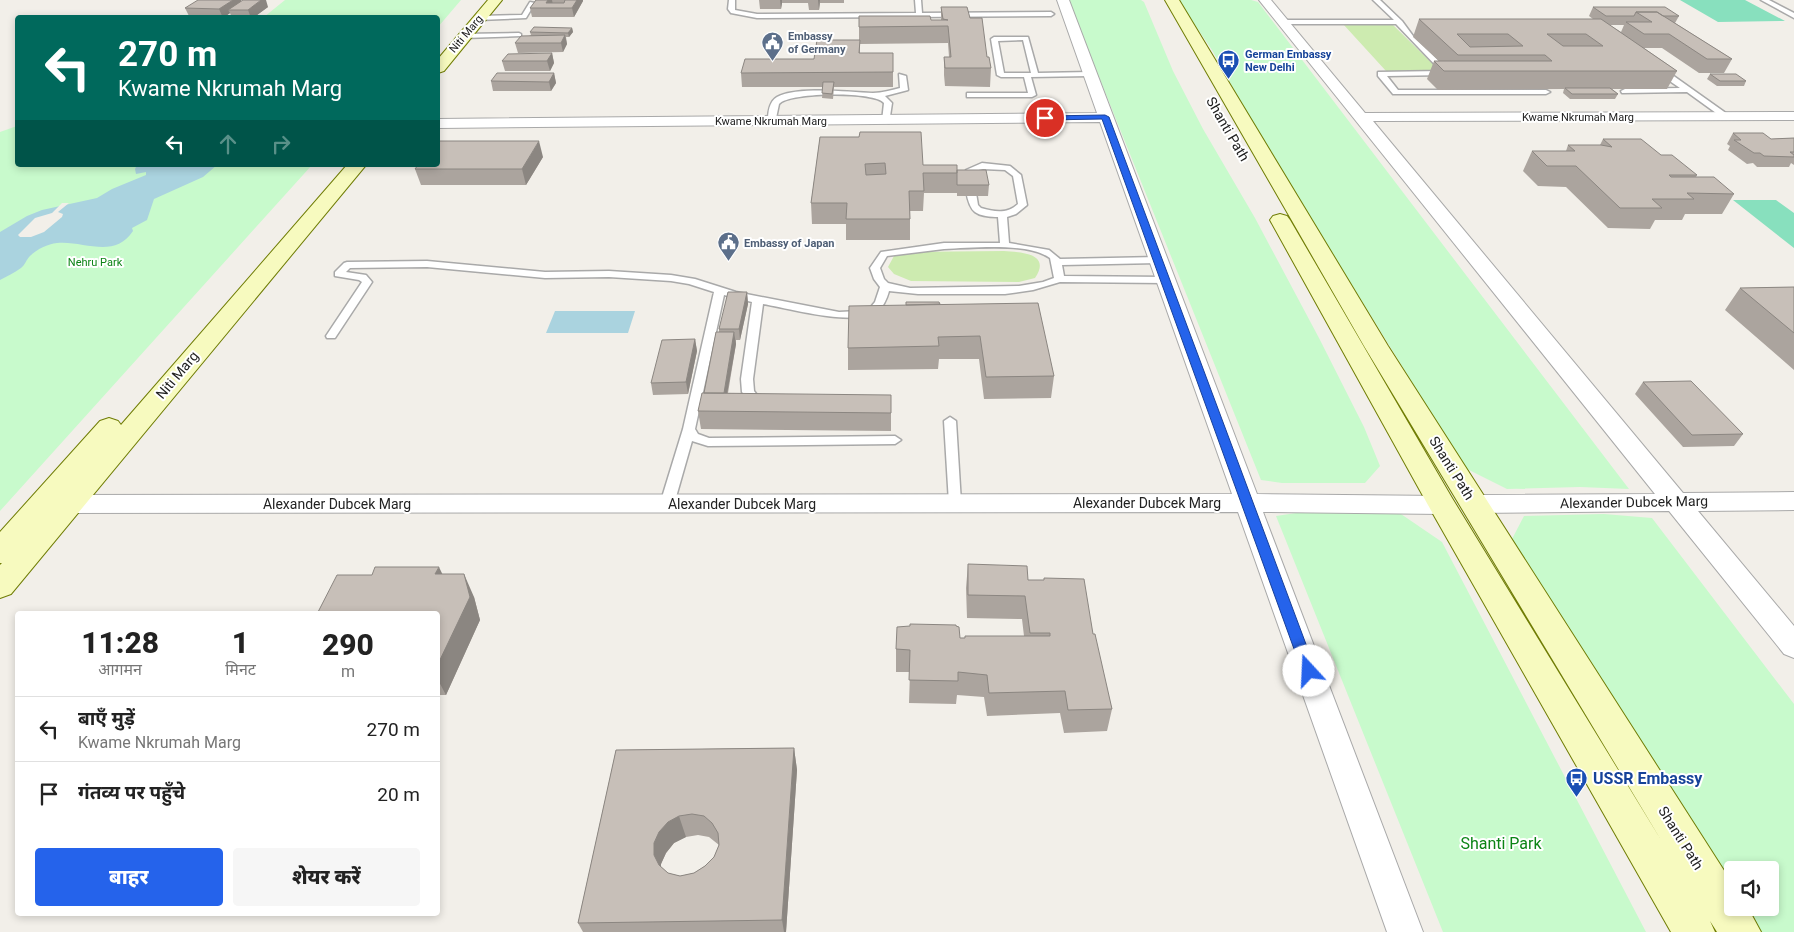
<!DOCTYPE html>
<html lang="hi">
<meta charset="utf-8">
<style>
body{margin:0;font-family:Roboto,"Noto Sans Devanagari",sans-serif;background:#f6f6f6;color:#222;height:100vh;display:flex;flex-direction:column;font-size:19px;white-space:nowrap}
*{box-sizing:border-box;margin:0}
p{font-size:16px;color:#767676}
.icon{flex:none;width:28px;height:28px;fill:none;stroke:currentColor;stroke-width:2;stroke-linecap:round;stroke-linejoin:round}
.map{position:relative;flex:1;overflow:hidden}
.panel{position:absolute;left:15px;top:611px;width:425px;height:305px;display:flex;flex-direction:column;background:#fff;border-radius:5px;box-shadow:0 2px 8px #0003}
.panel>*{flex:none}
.hud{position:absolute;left:15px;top:15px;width:425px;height:152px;border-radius:5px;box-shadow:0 2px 8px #0003;background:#00695c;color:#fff;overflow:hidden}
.controls{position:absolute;left:1724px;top:861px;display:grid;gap:10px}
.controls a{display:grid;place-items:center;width:55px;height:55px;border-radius:5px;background:#fff;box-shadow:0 2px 8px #0003;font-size:25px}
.pin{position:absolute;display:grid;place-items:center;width:42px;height:42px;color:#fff;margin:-21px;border:2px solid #fff;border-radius:50%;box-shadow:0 1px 5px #0007}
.me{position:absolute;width:55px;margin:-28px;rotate:340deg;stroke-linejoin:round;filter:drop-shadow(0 0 4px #0008)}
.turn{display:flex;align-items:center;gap:18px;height:105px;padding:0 20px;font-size:22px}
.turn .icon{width:65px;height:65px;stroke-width:2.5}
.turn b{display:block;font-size:35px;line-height:42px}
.lanes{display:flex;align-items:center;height:48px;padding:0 20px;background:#0003;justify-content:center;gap:25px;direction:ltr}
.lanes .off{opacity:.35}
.eta{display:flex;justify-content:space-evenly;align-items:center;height:85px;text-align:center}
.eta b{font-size:30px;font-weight:800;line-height:35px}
.primary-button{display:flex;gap:10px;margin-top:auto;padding:10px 20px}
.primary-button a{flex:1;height:58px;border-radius:5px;background:#2563eb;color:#fff;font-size:20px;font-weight:800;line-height:58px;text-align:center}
.primary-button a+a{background:#f6f6f6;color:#222}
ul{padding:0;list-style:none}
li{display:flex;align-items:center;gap:15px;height:65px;padding:0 20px;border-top:1px solid #e0e0e0}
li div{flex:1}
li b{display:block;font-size:19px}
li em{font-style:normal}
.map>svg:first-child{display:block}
.grass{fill:#cdebb0}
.park{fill:#c8facc}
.pitch{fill:#88e0be}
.water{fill:#aad3df}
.pier{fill:#f2efe9}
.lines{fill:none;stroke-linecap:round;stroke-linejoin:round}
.lane-casing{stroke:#a9a9a9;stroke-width:3}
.street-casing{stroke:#a9a9a9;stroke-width:2}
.secondary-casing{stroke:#707d05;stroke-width:2}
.lane{fill:#fff;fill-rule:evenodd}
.street{fill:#fff;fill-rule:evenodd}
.secondary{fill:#f7fabf;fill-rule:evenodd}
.wall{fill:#aba49e;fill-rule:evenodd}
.shaded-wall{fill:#8b8681}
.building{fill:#c7bfb8;stroke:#8b8681;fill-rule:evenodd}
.route{fill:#2563eb;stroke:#184099}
.labels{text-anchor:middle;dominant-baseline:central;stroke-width:4;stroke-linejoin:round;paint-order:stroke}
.far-street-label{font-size:11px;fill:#222;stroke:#fff}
.far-service-label{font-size:11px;font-weight:bold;fill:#4e5e75;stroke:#fff;text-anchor:start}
.far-transit-label{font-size:11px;font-weight:bold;fill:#164399;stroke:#fff;text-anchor:start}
.far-park-label{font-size:11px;fill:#0c8416;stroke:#fff}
.street-label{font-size:14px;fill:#222;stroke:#fff}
.near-transit-label{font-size:16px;font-weight:bold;fill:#164399;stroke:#fff;text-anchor:start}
.near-park-label{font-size:16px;fill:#0c8416;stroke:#fff}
</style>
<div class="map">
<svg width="1794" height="932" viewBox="0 0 1794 932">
<rect width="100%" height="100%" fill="#f2efe9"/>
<path class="grass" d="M1343,24H1392L1440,71H1386Z
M1004,251C1020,252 1052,253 1035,278L1019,282L911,281L894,274L888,267L894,256L905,252Z"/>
<path class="park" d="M285,0H461L438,27V18L264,17Z
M1068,0H1141L1144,2L1173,71L1203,129L1255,218L1319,338L1364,427L1380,466L1365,483H1282L1261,480Z
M1178,0H1251L1258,2L1629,489L1580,487L1507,489L1465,468L1313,222L1247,113L1212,50Z
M17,126L18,165H312L0,511V132Z
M1398,512L1442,542L1646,932H1443L1276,516L1296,513Z
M1604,514L1652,518L1794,704V932H1760L1744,908H1770V870H1732V889L1512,539L1524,516Z"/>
<path class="pitch" d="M1680,0H1745L1785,21L1718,22Z
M1733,200H1776L1794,213V248Z"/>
<path class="water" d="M137,165H217L203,177L154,199L147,220L132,228L133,231C114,260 83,240 57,243C48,244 37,249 30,256C26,260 25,265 21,268C14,273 7,276 0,280V232L27,216L42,210L97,198L112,189L146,175V172L136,174L135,169Z
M555,311H635L628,333H546Z"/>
<path class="pier" d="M62,203H69L58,212L63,214L62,217L44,232L31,237H20L18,235L35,218L52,213Z"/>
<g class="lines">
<defs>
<path id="lane" d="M729,0H735V10L757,14L916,13L915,0H921L922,13L1051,12L1054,14L1051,16L757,18L731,13L728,9Z
M1373,0H1380L1402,21L1413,36L1451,73L1447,75L1387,76L1398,90H1546L1550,92L1546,94H1393L1378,76V72L1441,71L1396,24H1283L1280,22L1283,20H1394Z
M1761,0H1769L1794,13V18Z
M530,2L535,3L526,18L479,20L476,18L479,16L522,15Z
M519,33L521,34V36L464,38L461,36L464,34Z
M1028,37L1038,73L1090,72L1094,74L1090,76L1031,77L1036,95L1032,97H967V93H1028L1024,77H1001L997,75L991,39L994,37ZM1023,40L1031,73H1004L998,41Z
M1655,67H1661L1730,116L1723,118L1687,92L1622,93L1621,91L1625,89L1680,88L1655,71Z
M899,74L906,76L908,90L885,96L892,103L889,123L882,121L884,103C875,91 789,92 779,104L775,123L768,121C768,112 769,102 777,97C797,86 850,92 873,93C882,93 891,90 900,88Z
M982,163L1010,166L1021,175L1027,205L1016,214L1007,217L1009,243L1049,250L1060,259L1158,257L1163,260L1158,263L1062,265L1064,276L1165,277L1170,280L1165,283L1060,282L1033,290L1005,294H918L889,291C887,298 884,306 878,311C859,328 787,308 763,304L753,379L754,391L757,395L765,396L767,399L761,403L750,402L742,392L741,379L752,302L724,295L695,429L698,434L709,438L895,436L901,440L895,444L708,446L692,441L674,504L672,507H662L660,504L683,429L714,292L689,284L671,281L609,277L545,278L427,267L350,268L346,272L366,275L372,282L335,338H327L326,336L362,282L359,280L335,276V272L344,263L347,262L427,261L545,272L609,271L671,275L695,279L736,292L839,312L859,311L870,308L875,302L880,287L874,279L870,268L881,252L944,243H1000L998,217C991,217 980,216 975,212C966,205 964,180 966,170ZM983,169L1005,170L1013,176L1018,204C1007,214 995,212 981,208L978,205L973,175L974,171ZM944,249C972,248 1027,242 1050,258L1054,278L1043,282L1019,286L910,288L888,283L884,279L880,268L887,256Z
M950,417L956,421L961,503L960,506H950L949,503L944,421Z"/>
<path id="street" d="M1057,0H1069L1257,494L1442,496L1451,499L1454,505L1451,511L1442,514L1263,512L1423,932H1387L1238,512L54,513L45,510L42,504L45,498L54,495L1232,494L1100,122L438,128V119L1097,113Z
M1259,0H1271L1365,113L1794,112V120L1373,121L1683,493L1794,492V510L1698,511L1794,626V658L1784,654L1669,511L1474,513L1465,510L1462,504L1465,498L1474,495L1655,494Z"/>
<path id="secondary" d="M488,0H502L444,71L438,73V59Z
M1165,0H1179L1388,346L1732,883V908H1748L1761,932H1717L1710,921L1715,932H1671L1428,505L1270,220L1273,216L1280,214L1287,216L1290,220L1452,498L1661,840L1364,346Z
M347,165H366L11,594L0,598V565L2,563H0V532L100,421L109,418L118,421L121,425Z"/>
</defs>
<use href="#lane" class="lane-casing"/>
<use href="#street" class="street-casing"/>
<use href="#secondary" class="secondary-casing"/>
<use href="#lane" class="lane"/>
<use href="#street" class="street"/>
<use href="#secondary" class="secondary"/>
</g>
<path class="wall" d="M536,0H583V1L574,17H532L530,8Z
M759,0H844V3H820L819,10H809L808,3H782L781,9H760Z
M242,1L268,7L253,18H232L230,13L223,18L189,16L185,8Z
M941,7L970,18L987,57L991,68L990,87L945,86L944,75V57H949L948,43L860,44V53H893V87H834L833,99L822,98L823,87H742L741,73L814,59L859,40V27L931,20H941Z
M1593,7L1679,16L1675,23L1732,59L1724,73H1699L1662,48H1644L1677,71L1667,89H1612L1618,94L1615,99H1570L1563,93L1564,89L1438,90L1427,79L1434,61H1439L1413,37L1419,19H1593L1589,16ZM1610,25H1624L1621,32Z
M572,28L573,32L569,37H566L567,44L563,52L518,53L515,43L531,35L530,32Z
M552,53L554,63L550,71H505L502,61Z
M554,73L556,83L551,91H493L491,81Z
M1710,74L1746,81L1744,86H1717L1707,79Z
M1733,133L1771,139L1794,138V165L1791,163L1789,167H1757L1753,163L1747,164L1728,150L1730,146L1727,144Z
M820,137L923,165L957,170L989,185L988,196H957V193H924L923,211H910V240H846V224H812L811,203Z
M1603,139L1661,155L1697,175L1696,177L1734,194L1722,214H1685L1682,220H1655L1650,229L1608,228L1566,187L1538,186L1523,171L1532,151H1566L1568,145H1600Z
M543,157L526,185H421L415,169Z
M1794,287V370L1725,310L1740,288Z
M747,292L748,304L740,340H736V344L728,393L891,412V431L701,429L698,411L704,393L719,332V329Z
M940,304L1054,376L1051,398L984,399L979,359H939L938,369L848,370V348Z
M695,339L697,351L688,394L653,395L651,383Z
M1643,382L1743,434L1734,446L1683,447L1635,394Z
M968,564L1028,580L1093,634L1112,709L1107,731L1064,733L1060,713L987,716L984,697L957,695L956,704L909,703L910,672H896V649L960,638L1024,636L1022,619L967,618L966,588Z
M442,574L474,597L480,620L446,695H438V614Z
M794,748L797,770L786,932H583L578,923L616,750ZM698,835L709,837L719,845L714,857L705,866L694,873L680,876L668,873L661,867V864L666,853L674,843L686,837Z"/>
<path class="shaded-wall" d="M233,0H241L243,5L228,10L230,13L223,18L219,9Z
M261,0H266L268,7L253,18H251L248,10Z
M548,0H552L553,5L546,3Z
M577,0H583V1L574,17L572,8Z
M780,0H782V3L781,9Z
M818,0H820L819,10Z
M572,28L573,32L569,37L568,33Z
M565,35L567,44L563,52L561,43Z
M552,53L554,63L550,71L547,61Z
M554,73L556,83L551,91L549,82Z
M539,141L543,157L526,185L522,169Z
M747,292L748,304L740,340L739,329Z
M734,332L736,344L725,405L724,393Z
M695,339L697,351L688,394L686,382Z
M439,567L450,590L435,574Z
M464,574L474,597L480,620L446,695L438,680V664Z
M794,748L797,770L786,932H784L782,920Z
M679,816L686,837L674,843L666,853L661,864V876L654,855V843L659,832L668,822Z"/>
<path class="building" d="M198,0H233L219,9L185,8Z
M243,0H261L248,10H228Z
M536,0H548L546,3H564L565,0H577L572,8H530Z
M941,7H967L970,18H982L987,57H989L991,68H945L944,57H951L948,26L859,27V16H930L931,20H948L943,19Z
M1593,7H1665L1679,16H1663L1657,12H1636L1634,16H1606Z
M1636,12H1657L1732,59H1707L1669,34H1644L1626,22H1652Z
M1419,19H1601L1677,71H1444L1434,61H1552L1545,55H1458ZM1457,34H1508L1523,46L1470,47ZM1547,34H1586L1603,46H1563Z
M534,27L572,28L568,33L530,32Z
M565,35L561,43H515L521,36Z
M817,40H860L859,53H893V72L741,73L745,59H814Z
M552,53L547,61H502L508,54Z
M497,73H554L549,82L491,81Z
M1710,74H1736L1746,81H1720Z
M823,82H834L832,94L822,93Z
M1565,88H1610L1618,94H1572Z
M860,132H921L923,165H957V173H923L924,191H909L910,219H846L847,203H811L820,137H859ZM885,163L886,174L866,175L865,164Z
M1733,133H1763L1771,139L1794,138V152H1790L1794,155V157L1764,156L1760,153H1754L1734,140H1741Z
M1603,139H1641L1661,155H1672L1697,175H1669L1671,177H1714L1734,194L1687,193L1694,199H1652L1662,208H1620L1576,166H1547L1532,151H1575L1568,145H1601L1612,147Z
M438,141H539L522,169H415L418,165H438Z
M957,170H986L989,185H957Z
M1794,287V333L1740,288Z
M728,292H747L739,329H719Z
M906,302H939L940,304L906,305Z
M1038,303L1054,376L986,377L980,336L938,337L939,346L848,348L849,306Z
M716,332H734L724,393H704Z
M695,339L686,382L651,383L662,340Z
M1691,381L1743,434L1692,435L1643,382Z
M702,393L891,395V413L698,411Z
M968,564L1027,566L1028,580H1044V578L1084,579L1093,634H1095L1112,709L1068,710L1065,691L989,693L987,675L958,672V681L909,680L910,650L896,649L897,627L910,626V624L956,625V626L959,627L960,638H965V636H1050V633H1030L1025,596L968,595Z
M375,567H439L435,574H464L470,597L438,664V614H317L337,575H372Z
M794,748L782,920L578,923L616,750ZM692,814L704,816L712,823L718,833L719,845L714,857L705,866L694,873L680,876L668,873L659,865L654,855V843L659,832L668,822L679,816Z"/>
<path class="route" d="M1105,115L1109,117L1316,671L1314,675L1309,677L1304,675L1302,671L1102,119L1045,120L1042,118L1045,116Z"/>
<defs>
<symbol id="civic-pin" viewBox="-11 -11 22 30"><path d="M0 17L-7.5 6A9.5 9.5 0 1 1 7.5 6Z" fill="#5c6f8a" stroke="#fff"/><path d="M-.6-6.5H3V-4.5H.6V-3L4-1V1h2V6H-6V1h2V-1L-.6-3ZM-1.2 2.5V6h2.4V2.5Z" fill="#fff"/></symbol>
<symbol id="bus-pin" viewBox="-11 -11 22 30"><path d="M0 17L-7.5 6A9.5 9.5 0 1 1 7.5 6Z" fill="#1a4fb4" stroke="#fff"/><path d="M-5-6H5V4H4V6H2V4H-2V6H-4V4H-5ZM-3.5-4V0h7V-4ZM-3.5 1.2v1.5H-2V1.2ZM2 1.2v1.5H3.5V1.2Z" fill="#fff"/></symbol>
</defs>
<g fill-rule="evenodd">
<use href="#civic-pin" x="760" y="30" width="25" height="34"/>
<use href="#bus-pin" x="1216" y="48" width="25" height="34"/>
<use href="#civic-pin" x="716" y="230" width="25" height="34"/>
<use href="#bus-pin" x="1564" y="766" width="25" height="34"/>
</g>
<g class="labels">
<g class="far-street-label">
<text transform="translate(466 34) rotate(-50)">Niti Marg</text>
<text x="1578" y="117">Kwame Nkrumah Marg</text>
<text x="771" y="121">Kwame Nkrumah Marg</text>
</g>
<g class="far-service-label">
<text x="788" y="36">Embassy<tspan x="788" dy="13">of Germany</tspan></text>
<text x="744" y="243">Embassy of Japan</text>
</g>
<g class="far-transit-label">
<text x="1245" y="54">German Embassy<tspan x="1245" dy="13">New Delhi</tspan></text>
</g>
<g class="far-park-label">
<text x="95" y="262">Nehru Park</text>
</g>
<g class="street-label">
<text transform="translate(1228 129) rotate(60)">Shanti Path</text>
<text transform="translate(177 375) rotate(-50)">Niti Marg</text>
<text transform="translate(1452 468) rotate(58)">Shanti Path</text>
<text transform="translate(1634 502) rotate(-1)">Alexander Dubcek Marg</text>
<text x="1147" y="503">Alexander Dubcek Marg</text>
<text x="337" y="504">Alexander Dubcek Marg</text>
<text x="742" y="504">Alexander Dubcek Marg</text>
<text transform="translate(1681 838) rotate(58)">Shanti Path</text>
</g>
<g class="near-transit-label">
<text x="1593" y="778">USSR Embassy</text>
</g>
<g class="near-park-label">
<text x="1501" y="843">Shanti Park</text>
</g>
</g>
</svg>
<div class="controls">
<a><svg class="icon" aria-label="sound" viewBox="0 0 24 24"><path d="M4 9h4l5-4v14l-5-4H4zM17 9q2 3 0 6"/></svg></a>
</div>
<div class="pin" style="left:1045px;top:118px;background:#d93025"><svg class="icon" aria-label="arrive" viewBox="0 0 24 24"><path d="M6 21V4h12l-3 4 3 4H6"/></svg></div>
<svg class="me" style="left:1309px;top:671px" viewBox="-20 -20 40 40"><circle r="19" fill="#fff"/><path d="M0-13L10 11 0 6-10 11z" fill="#2563eb"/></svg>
<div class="hud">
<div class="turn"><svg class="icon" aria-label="left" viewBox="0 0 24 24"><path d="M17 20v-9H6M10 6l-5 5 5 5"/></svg><div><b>270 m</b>Kwame Nkrumah Marg</div></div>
<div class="lanes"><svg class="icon" aria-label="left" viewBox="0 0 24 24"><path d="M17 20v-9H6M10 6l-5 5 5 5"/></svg><svg class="icon off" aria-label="ahead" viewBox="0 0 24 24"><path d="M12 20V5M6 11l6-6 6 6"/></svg><svg class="icon off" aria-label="right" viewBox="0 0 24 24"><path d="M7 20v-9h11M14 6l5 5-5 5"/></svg></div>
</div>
<section class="panel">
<div class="eta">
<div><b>11:28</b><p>आगमन</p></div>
<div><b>1</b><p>मिनट</p></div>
<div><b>290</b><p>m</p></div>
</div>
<ul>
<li><svg class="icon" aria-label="left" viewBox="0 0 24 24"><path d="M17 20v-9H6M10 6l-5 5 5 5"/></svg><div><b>बाएँ मुड़ें</b><p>Kwame Nkrumah Marg</p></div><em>270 m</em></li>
<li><svg class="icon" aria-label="arrive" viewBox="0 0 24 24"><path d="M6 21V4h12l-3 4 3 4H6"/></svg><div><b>गंतव्य पर पहुँचे</b></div><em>20 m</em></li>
</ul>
<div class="primary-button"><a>बाहर</a><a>शेयर करें</a></div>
</section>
</div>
